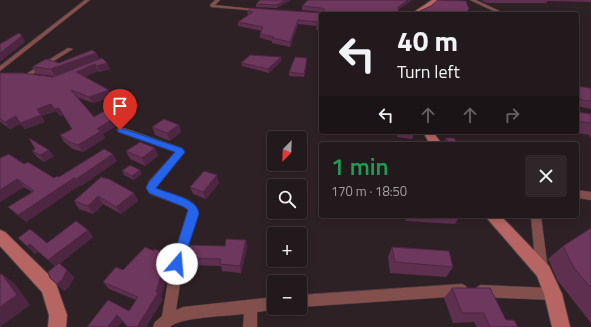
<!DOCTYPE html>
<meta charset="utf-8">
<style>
body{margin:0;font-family:"Titillium Web",sans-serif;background:#2e2629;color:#f1f3f6;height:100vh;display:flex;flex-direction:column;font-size:15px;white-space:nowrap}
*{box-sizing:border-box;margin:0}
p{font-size:13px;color:#a2a0a3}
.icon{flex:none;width:22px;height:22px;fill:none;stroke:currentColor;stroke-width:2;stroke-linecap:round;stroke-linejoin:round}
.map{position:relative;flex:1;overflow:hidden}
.drawer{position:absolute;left:319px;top:142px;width:260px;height:76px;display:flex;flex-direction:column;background:#22191c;border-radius:4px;box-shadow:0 2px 6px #0003,0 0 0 1px #3f383b}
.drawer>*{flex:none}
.hud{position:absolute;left:319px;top:12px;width:260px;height:122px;border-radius:4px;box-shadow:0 2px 6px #0003,0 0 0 1px #3f383b;background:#22191c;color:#f1f3f6;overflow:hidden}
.needle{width:26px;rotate:203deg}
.tools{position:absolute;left:267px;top:131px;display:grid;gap:8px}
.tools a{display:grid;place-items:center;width:40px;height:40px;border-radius:4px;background:#22191c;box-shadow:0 2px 6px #0003,0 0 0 1px #3f383b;font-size:20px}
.pin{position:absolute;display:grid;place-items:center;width:34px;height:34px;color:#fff;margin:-41px -17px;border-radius:50% 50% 50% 0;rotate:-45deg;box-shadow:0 0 4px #0007}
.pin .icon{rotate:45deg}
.me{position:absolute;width:44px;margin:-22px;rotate:18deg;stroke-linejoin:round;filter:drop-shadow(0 0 3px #0008)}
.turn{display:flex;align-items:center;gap:14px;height:84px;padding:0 12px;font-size:18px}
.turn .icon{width:52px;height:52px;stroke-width:2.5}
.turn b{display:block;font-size:28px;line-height:34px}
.lanes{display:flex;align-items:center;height:38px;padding:0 12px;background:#0003;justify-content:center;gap:20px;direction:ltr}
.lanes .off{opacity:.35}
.round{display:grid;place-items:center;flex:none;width:42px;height:42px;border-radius:4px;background:#2e2629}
.overview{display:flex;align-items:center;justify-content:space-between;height:68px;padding:0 12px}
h1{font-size:24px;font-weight:600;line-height:30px;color:#1e9e55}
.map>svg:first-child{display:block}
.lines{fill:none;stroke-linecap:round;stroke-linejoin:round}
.street-casing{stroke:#4b3e42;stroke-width:1}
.secondary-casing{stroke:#4b3e42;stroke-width:2}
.street{fill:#824f4c;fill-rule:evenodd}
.secondary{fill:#b66562;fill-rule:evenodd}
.wall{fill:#5f2f50}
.shaded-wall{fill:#4d2641}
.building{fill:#6e375d;stroke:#4d2641}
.route{fill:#2563eb;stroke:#184099}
</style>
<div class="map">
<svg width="591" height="327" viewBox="0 0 591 327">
<rect width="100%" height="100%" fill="#2e2125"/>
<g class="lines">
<defs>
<path id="street" d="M85,0H90L0,71V66Z
M215,0H220L215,5L262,10L260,11L211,7L210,5Z
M470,0H476L506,14H500Z
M68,48L73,49L28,77L23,76Z
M118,128H124L182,148L184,153L156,188C168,195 198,196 198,214L183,264L176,310L183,307L274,297V308L279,309L257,312V327H243L244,314C229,316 179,317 170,327H153L155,322L162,316L171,264L188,210L184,207L150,194L146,188L149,181L175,152L118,132L117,130Z
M577,190L591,192V200L577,198Z
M531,216H541L548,270L546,274L542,276L538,274L536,270Z
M462,284L466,286L468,290L466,294L462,296L300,307V295Z
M481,285L553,288L558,290L559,294L558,298L553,300L481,297L477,295L475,291L477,287Z"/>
<path id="secondary" d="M432,0H439C431,8 422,14 411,14Z
M423,132H433L442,144H430Z
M485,216H501L549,266L562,294L570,327H552L544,294L537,276Z
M0,230L5,232L55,281L67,315L66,327H48L49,315L42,292L0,246Z"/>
</defs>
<use href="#street" class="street-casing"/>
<use href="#secondary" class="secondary-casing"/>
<use href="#street" class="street"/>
<use href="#secondary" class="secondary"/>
</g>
<path class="wall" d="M291,0L277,8L256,7V4Z
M308,0H412L398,10V14H321V30H316L317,26L298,24L290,47L272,43V41L260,38V34L262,31L238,26V22L248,15L247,11L321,13L322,12L302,10V6Z
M480,0H591V2L548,1L546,3H487Z
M469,9L466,14H418V12Z
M96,53L99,59L107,63L110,69L100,72L98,71L84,77L112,97L93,103L77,97L94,117L124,112L127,119L103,134L105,138L83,152L73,149L64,142L60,135L72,129L63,115L60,116L56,111L41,116L45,122L25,129L20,124L10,129L0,122V73L53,77L54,76L36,74L32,67L59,63Z
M282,60L269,73L242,66L241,63Z
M307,61L304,77L289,76V72Z
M577,86L591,90V109L577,106Z
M577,112L591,114V139L589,135L573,132H577Z
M179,125L181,132L170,141L155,135L152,127Z
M398,132H414L412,139L397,137Z
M446,138L458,144H444Z
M155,148L158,156L145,166L130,159L126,151Z
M32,151L54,156L44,162L37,157Z
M117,161L81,186L80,185L26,222L16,214L8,207L32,192L24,187L0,202L24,164L54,178Z
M122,171L142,174L134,180L124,175Z
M101,177L134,193L138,201L121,214L103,204L93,214L79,209L74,201Z
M219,183L206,199L193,194L190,187Z
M405,216H460L455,224L406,221Z
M591,228V323L558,281L548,259L563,246Z
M88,230L93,237L59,264L74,277L69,287L64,291L50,278L55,266L38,252L35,254L18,238L47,243Z
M246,240L247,247L241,273L222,271L221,266L184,265L181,258Z
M392,247L453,267L446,277L390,273L388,257Z
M171,260L161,297L163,299L146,327H128L122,321L118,327L136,300L109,289L103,282L123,270Z
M452,288L506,320L518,327H477L474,322L453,323L444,298Z"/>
<path class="shaded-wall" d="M286,0H291L277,8V5Z
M408,0H412L396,11L397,8Z
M298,20V24L290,47V42Z
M22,36L25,42L0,62V53Z
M96,53L100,60L55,76L51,69Z
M281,57L282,60L269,73L268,69Z
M107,63L110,69L100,72L97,66Z
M95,64L98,71L79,79L76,72Z
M109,90L112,97L93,103L89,97Z
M51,104L56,111L41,116L45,122L25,129L20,124L10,129L5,122L16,116Z
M59,108L63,115L60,116L55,109Z
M124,112L127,119L103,134L105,138L83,152L78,145L97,129Z
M179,125L181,132L170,141L167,133Z
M155,148L158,156L145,166L142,158Z
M49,150L54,156L44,162L40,155Z
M113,154L117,161L81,186L76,179Z
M140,170L142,174L134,180L132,176Z
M217,175L219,183L206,199L203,192Z
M74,178L80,185L26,222L18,215Z
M17,179L24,187L0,202V190Z
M134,193L138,201L121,214L116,207Z
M98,196L103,204L93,214L88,206Z
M88,230L93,237L56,267L48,260Z
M246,240L247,247L241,273L240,266Z
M30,244L38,252L35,254L27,246Z
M167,253L171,260L161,297L163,299L146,327H137L156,292Z
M67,270L74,277L69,287L64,291L57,284Z
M2,274L15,284L30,305L0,327V307Z
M117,315L123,321L118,327H108Z"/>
<path class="building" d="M260,0H286L277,5L256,4Z
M308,0H408L397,8L399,10L396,14H321V26H316L319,22L298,20L290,42L272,38L274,37L260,34L263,27L238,22L253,12L247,11L251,8L321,13L325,10L322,8L302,6Z
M438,0L466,1L469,9L465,14H426L418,12L431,6Z
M19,33L22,36L0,53V44Z
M92,50L96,53L51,69L32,67L46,59L59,63Z
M250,55L281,57L268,69L241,63Z
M295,57L307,58L304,74L289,72Z
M102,58L107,63L97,66L95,64L76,72L109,90L89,97L71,90L94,117L111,107L124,112L97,129L101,131L78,145L69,142L60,135L72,129L59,108L55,109L51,104L37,109L41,115L20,123L16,116L5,122L0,119V73H22L53,77Z
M577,86L590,88L591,90V101L581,100L577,91Z
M577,112L591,114V123L577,121Z
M164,119L179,125L167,133L152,127Z
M29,138L49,150L40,155L32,151L35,149Z
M446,138H454L458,144H450Z
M140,142L155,148L142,158L126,151Z
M104,149L113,154L76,179L74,178L18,215L8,207L34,191L17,179L0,190V158L9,154L24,164L28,162L54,178L57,176L59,177Z
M130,165L140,170L132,176L122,171Z
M204,171L217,175L203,192L190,187Z
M101,177L109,179L134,193L116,207L98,196L88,206L74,201Z
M76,221L88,230L48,260L30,244L27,246L18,238L30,229L47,243Z
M591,228V288L574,268L563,246Z
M226,239L246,240L240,266L220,264L221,259L181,258L186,245L225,246Z
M145,247L154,251V249L167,253L156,292L158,293L137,327H128L117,315L108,327H87L108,300L129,311L138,297L103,282L116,267L123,270Z
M392,247L449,251L453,267L395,262Z
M59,263L67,270L62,280L57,284L50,278L48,272Z
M2,274L17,295L0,307V275Z
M452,288H490L506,320H514L518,327H490L484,313H462Z"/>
<path class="route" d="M120,128L182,148L185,152L156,188C168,194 198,198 199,214L181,268L177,269L173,268L171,264L188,210L184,207L149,193L146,188L149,182L175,152L118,132V129Z"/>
</svg>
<div class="tools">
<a><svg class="needle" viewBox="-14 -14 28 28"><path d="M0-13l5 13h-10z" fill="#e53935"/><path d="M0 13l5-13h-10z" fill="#a2a0a3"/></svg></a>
<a><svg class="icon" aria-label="search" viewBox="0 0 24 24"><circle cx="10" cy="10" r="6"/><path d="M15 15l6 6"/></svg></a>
<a>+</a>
<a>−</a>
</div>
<div class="pin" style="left:120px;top:130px;background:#d93025"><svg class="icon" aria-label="arrive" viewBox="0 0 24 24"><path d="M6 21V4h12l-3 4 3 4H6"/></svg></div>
<svg class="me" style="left:177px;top:264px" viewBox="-20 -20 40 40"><circle r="19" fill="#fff"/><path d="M0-13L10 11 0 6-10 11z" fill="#2563eb"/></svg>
<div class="hud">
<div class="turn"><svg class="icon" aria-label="left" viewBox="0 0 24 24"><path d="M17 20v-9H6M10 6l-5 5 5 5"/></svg><div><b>40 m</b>Turn left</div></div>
<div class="lanes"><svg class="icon" aria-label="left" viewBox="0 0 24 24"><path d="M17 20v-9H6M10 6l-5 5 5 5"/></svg><svg class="icon off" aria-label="ahead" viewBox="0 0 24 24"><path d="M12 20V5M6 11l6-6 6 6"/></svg><svg class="icon off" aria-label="ahead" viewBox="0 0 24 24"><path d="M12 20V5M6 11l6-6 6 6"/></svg><svg class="icon off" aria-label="right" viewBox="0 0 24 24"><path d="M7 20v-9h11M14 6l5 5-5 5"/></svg></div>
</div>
<section class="drawer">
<div class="overview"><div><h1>1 min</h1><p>170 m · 18:50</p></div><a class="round"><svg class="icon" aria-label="close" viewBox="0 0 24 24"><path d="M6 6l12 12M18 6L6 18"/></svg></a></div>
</section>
</div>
